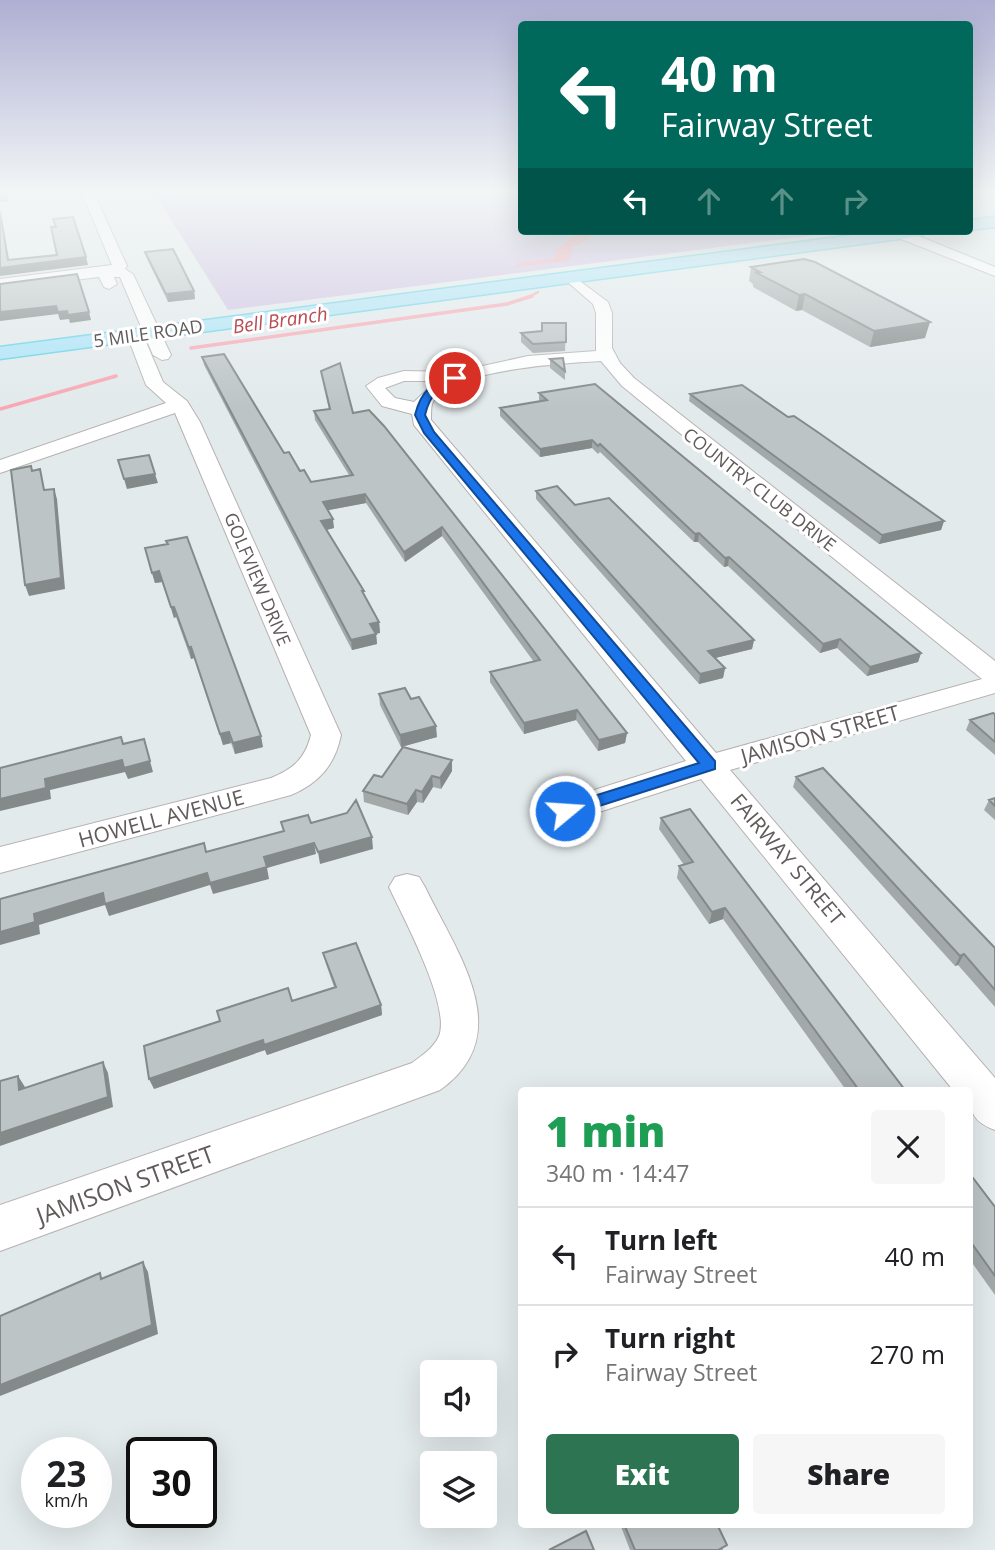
<!DOCTYPE html>
<meta charset="utf-8">
<style>
body{margin:0;font-family:"Open Sans",sans-serif;background:#f6f6f6;color:#202124;height:100vh;display:flex;flex-direction:column;font-size:26px;white-space:nowrap}
*{box-sizing:border-box;margin:0}
p{font-size:23px;color:#757577}
.icon{flex:none;width:38px;height:38px;fill:none;stroke:currentColor;stroke-width:2;stroke-linecap:round;stroke-linejoin:round}
.map{position:relative;flex:1;overflow:hidden}
.sheet{position:absolute;left:518px;top:1087px;width:455px;height:441px;display:flex;flex-direction:column;background:#fff;border-radius:7px;box-shadow:0 7px 28px #0002}
.sheet>*{flex:none}
.top-card{position:absolute;left:518px;top:21px;width:455px;height:214px;border-radius:7px;box-shadow:0 7px 28px #0002;background:#00695c;color:#fff;overflow:hidden}
.controls{position:absolute;left:420px;top:1360px;display:grid;gap:14px}
.controls a{display:grid;place-items:center;width:77px;height:77px;border-radius:7px;background:#fff;box-shadow:0 7px 28px #0002;font-size:35px}
.speed{position:absolute;left:21px;top:1437px;display:flex;gap:14px;font-size:35px;font-weight:700;text-align:center}
.speed>*{display:grid;place-content:center;width:91px;height:91px;border-radius:50%;background:#fff;box-shadow:0 7px 28px #0002;line-height:1}
.speed small{font-size:18px;font-weight:400}
.speed .limit{border:4px solid #111;border-radius:10px;background:#fff;color:#111}
.pin{position:absolute;display:grid;place-items:center;width:60px;height:60px;color:#fff;margin:-30px;border:4px solid #fff;border-radius:50%;box-shadow:0 2px 7px #0007}
.me{position:absolute;width:77px;margin:-38px;rotate:72deg;stroke-linejoin:round;filter:drop-shadow(0 0 5px #0008)}
.turn{display:flex;align-items:center;gap:24px;height:147px;padding:0 28px;font-size:32px}
.turn .icon{width:91px;height:91px;stroke-width:2.5}
.turn b{display:block;font-size:49px;line-height:60px}
.lanes{display:flex;align-items:center;height:66px;padding:0 28px;background:#0003;justify-content:center;gap:35px;direction:ltr}
.lanes .off{opacity:.35}
.round{display:grid;place-items:center;flex:none;width:74px;height:74px;border-radius:7px;background:#f6f6f6}
.overview{display:flex;align-items:center;justify-content:space-between;height:119px;padding:0 28px}
h1{font-size:42px;font-weight:800;line-height:52px;color:#1e9e55}
.primary-button{display:flex;gap:14px;margin-top:auto;padding:14px 28px}
.primary-button a{flex:1;height:80px;border-radius:7px;background:#2c7452;color:#fff;font-size:28px;font-weight:800;line-height:80px;text-align:center}
.primary-button a+a{background:#f6f6f6;color:#202124}
ul{padding:0;list-style:none}
li{display:flex;align-items:center;gap:21px;height:98px;padding:0 28px;border-top:2px solid #e0e0e0}
li div{flex:1}
li b{display:block;font-size:26px}
li em{font-style:normal}
.map>svg:first-child{display:block}
.green{fill:#cfc1e2}
.water{fill:#f8a7b3}
.lines{fill:none;stroke-linecap:round;stroke-linejoin:round}
.stream-far1{stroke:#f8a7b3;stroke-width:2.5}
.stream{stroke:#f8a7b3;stroke-width:3.5}
.minor-casing{stroke:#b7b1b0;stroke-width:2}
.major-casing{stroke:#63d3e5;stroke-width:3}
.minor{fill:#fff;fill-rule:evenodd}
.major{fill:#ace4f8;fill-rule:evenodd}
.wall{fill:#a3a9a9}
.shaded-wall{fill:#84898a}
.building{fill:#bdc4c5;stroke:#84898a;stroke-width:2}
.route{fill:#1a73e8;stroke:#114b97;stroke-width:2}
.labels{text-anchor:middle;dominant-baseline:central;stroke-width:6;stroke-linejoin:round;paint-order:stroke}
.far-street-label{font-size:18px;fill:#625b5b;stroke:#fff}
.far-water-label{font-size:19px;font-style:italic;fill:#b94c53;stroke:#fff}
.street-label{font-size:21px;fill:#625b5b;stroke:#fff}
.near-street-label{font-size:24px;fill:#625b5b;stroke:#fff}
</style>
<div class="map">
<svg width="995" height="1550" viewBox="0 0 995 1550">
<rect width="100%" height="100%" fill="#e3eaec"/>
<path class="green" d="M153,191H521L522,231H845L228,310Z"/>
<path class="water" d="M580,231H595L588,240L574,246L568,261L513,267L522,262L554,259L558,248Z"/>
<g class="lines">
<path class="stream-far1" d="M527,298L538,292"/>
<path class="stream" d="M191,348L507,304L532,296
M0,409L116,376"/>
<defs>
<path id="minor" d="M81,191H93L127,266L125,269L133,274L171,355L168,359L162,360L153,355L120,277H114L117,284L109,289L104,287L99,277L0,289V279L112,265Z
M897,231H906L995,267V276L896,237Z
M569,273L608,302L612,313V348L620,363L634,378L995,661V693L730,770L995,1078V1130C973,1122 970,1113 970,1090H953L701,779L565,823L553,819L549,811L553,803L686,761L414,425L412,414L382,406L366,386L378,378L404,371L455,372L528,356L596,351V313L593,304L562,277ZM601,361L622,386L982,679L716,753L431,420C431,416 431,408 432,404C446,369 568,363 601,361ZM404,381H436L414,402L395,398L385,388Z
M135,330L143,335L163,382L187,401L200,422L341,735C335,765 319,783 291,795L0,873V847L271,778C293,769 305,759 311,735L175,413L0,473V460L166,403L146,385L127,335Z
M407,874L419,877L425,887C456,952 519,1034 440,1090L0,1251V1205L412,1063C421,1056 434,1048 439,1036C451,1006 403,917 389,887L395,877Z"/>
<path id="major" d="M995,217V227L970,230V220Z
M884,231H929L921,236L0,359V347Z"/>
</defs>
<use href="#minor" class="minor-casing"/>
<use href="#major" class="major-casing"/>
<use href="#minor" class="minor"/>
<use href="#major" class="major"/>
</g>
<path class="wall" d="M145,252L194,291L195,299L168,302L147,259Z
M751,267L925,338L870,347L802,310L796,311L753,287V284L749,281Z
M566,323L565,351L533,353L521,342V333L542,331Z
M202,357L284,453L300,471L311,482L349,475L315,420L314,411L329,409L321,371L353,413L627,733L625,743L598,751L576,720L524,734L490,682V672L534,662L442,536L405,562L366,503L328,510L334,528L326,530L379,622L380,633L376,634L377,644L352,650L204,365Z
M550,359L565,371V380L550,368Z
M539,393L921,653L918,662L867,676L837,648L820,653L728,566L724,567L698,542H694L600,452L598,454L592,448L540,457L500,416V408L540,401L539,400Z
M690,394L944,521L941,530L879,544L689,401Z
M536,491L575,505L754,640L752,649L715,658L725,668L723,678L699,684L536,499Z
M145,548L263,747L235,754L231,743L223,745L194,658L191,659L176,617L174,618L162,582L155,583Z
M379,694L411,699L437,737L401,747L380,705Z
M995,714V755L966,730L970,720Z
M452,760V771L441,789L433,787L423,803L417,802L408,815L364,802L363,791L382,777Z
M796,777L995,948V1007L958,965L955,966L793,787Z
M995,798V820L984,810L989,800Z
M661,818L905,1090H846L723,919L709,924L677,878L679,866L684,865L659,829Z
M323,953L381,1005L382,1015L267,1055L265,1050L154,1089L292,1001L334,987L326,964Z
M970,1174L995,1207V1295L970,1260Z
M620,1524H717L723,1550H630Z"/>
<path class="shaded-wall" d="M6,191L9,202H0V196Z
M0,207L10,267L86,257L88,265L0,276V268L8,260Z
M194,291L195,299L168,302L166,294Z
M805,294L802,310L796,311L799,295Z
M56,306L67,311L89,312L91,320L70,323L69,319L60,320L58,314L0,321V312Z
M930,322L925,338L870,347L874,331Z
M592,440V448L540,457V449Z
M155,474L158,483L127,489L124,479Z
M54,489L57,499L65,589L29,596L25,585Z
M365,494L366,503L324,511L323,502Z
M333,519L334,528L322,531L321,521Z
M944,521L941,530L879,544L882,535Z
M442,527V536L405,562L404,552Z
M699,533L698,542H694L695,534Z
M729,557L728,566L724,567L725,558Z
M159,571L162,582L155,583L152,573Z
M171,607H174L176,617L174,618Z
M379,622L380,633L371,634L370,624Z
M376,634L377,644L352,650L351,640Z
M840,639L837,648L820,653L823,644Z
M754,640L752,649L707,660L708,651Z
M191,647L194,658L191,659L189,648Z
M921,653L918,662L867,676L870,667Z
M725,668L723,678L699,684L700,674Z
M577,710L576,720L524,734V723Z
M436,726L437,737L401,747L400,735Z
M229,732L231,743L223,745L220,734Z
M627,733L625,743L598,751L599,740Z
M261,736L263,747L235,754L233,743Z
M144,739L153,772L128,779L125,772L50,790L51,799L0,811V799L45,779Z
M452,760V771L441,789L440,778Z
M432,776L433,787L423,803L422,792Z
M416,790L417,802L408,815L407,804Z
M372,837L373,849L320,864L318,852Z
M314,843L316,854L267,868L269,879L213,894L210,885L109,916L105,905L39,925L40,934L0,945V932L34,914L103,893L264,857Z
M725,908L723,919L709,924L712,912Z
M964,954L958,965L955,966L960,956Z
M381,1005L382,1015L267,1055L265,1050L154,1089L149,1079L263,1040Z
M103,1062L108,1073L113,1107L0,1146V1133Z
M18,1076L25,1087V1101L19,1090Z
M143,1262L148,1272L158,1334L0,1396V1385Z"/>
<path class="building" d="M0,191H6L7,195L0,196Z
M0,212L8,260L57,255L51,227H56L53,219L73,217L86,257L0,268Z
M173,249L194,291L166,294L145,252Z
M804,259L815,262L930,322L874,331L805,294L799,295L755,272H760L751,267Z
M77,274L89,312L68,315L67,311L58,312L56,306L0,312V284Z
M542,323H566V342L533,344L521,333L542,331Z
M224,354L284,453L289,452L300,471L304,470L311,482L353,475L314,411L330,409L321,371L340,363L353,413L369,410L384,426L627,733L599,740L577,710L524,723L490,672L540,660L442,527L404,552L365,494L323,502L333,519L321,521L364,591H362L379,622L370,624L376,634L351,640L202,357Z
M563,358L565,371L550,359Z
M595,384L921,653L870,667L840,639L823,644L729,557L725,558L699,533L695,534L600,444L598,446L592,440L540,449L500,408L547,400L539,393Z
M742,385L788,417L794,416L819,433L944,521L882,535L690,394Z
M149,455L155,474L124,479L118,460Z
M31,466L32,471L40,469L44,490L54,489L61,578L25,585L11,470Z
M557,486L575,505L609,498L754,640L708,651L725,668L700,674L536,491Z
M187,537L261,736L233,743L229,732L220,734L191,647L189,648L174,607H171L159,571L152,573L145,548L168,544L166,541Z
M405,688L411,699L419,697L436,726L400,735L379,694Z
M993,713L995,714V742L970,720Z
M121,737L123,744L144,739L150,761L124,768L122,760L45,779L46,788L0,799V768Z
M403,747L452,760L440,778L432,776L422,792L416,790L407,804L363,791L374,775L382,777Z
M823,768L995,948V990L964,954L960,956L796,777Z
M995,798V806L989,800Z
M356,800L372,837L318,852L314,843L264,857L267,867L210,883L207,873L105,904L103,893L34,914L35,922L0,932V899L204,843L206,852L284,831L281,822L308,815L311,823L347,813Z
M690,809L905,1090H859L725,908L712,912L679,866L693,862L661,818Z
M356,943L381,1005L264,1045L263,1040L149,1079L144,1046L220,1021L217,1011L288,988L292,1001L336,987L323,953Z
M103,1062L108,1097L0,1133V1081L18,1076L19,1090Z
M970,1174L995,1207V1276L970,1241Z
M143,1262L152,1325L0,1385V1316L100,1273L101,1279Z
M624,1524H717L727,1545L718,1550H635Z
M586,1531L594,1550H549Z"/>
<linearGradient id="sky" x2="0" y2="1"><stop stop-color="#aeafd3"/><stop offset="0.47" stop-color="#f2f6f6"/><stop offset="1" stop-color="#f2f6f6" stop-opacity="0"/></linearGradient>
<rect width="995" height="408" fill="url(#sky)"/>
<path class="route" d="M455,375L458,380C438,388 430,394 425,415L434,432L715,761V769L571,815H559V807L699,763L424,433L415,415C421,391 431,383 455,375Z"/>
<g class="labels">
<g class="far-street-label">
<text transform="translate(148 333) rotate(-8)">5 MILE ROAD</text>
<text transform="translate(760 489) rotate(38)">COUNTRY CLUB DRIVE</text>
<text transform="translate(258 579) rotate(67)">GOLFVIEW DRIVE</text>
</g>
<g class="far-water-label">
<text transform="translate(280 320) rotate(-8)">Bell Branch</text>
</g>
<g class="street-label">
<text transform="translate(820 734) rotate(-16)">JAMISON STREET</text>
<text transform="translate(161 818) rotate(-15)">HOWELL AVENUE</text>
<text transform="translate(788 859) rotate(50)">FAIRWAY STREET</text>
</g>
<g class="near-street-label">
<text transform="translate(125 1184) rotate(-20)">JAMISON STREET</text>
</g>
</g>
</svg>
<div class="controls">
<a><svg class="icon" aria-label="sound" viewBox="0 0 24 24"><path d="M4 9h4l5-4v14l-5-4H4zM17 9q2 3 0 6"/></svg></a>
<a><svg class="icon" aria-label="layers" viewBox="0 0 24 24"><path d="M12 4l9 5-9 5-9-5zM3 14l9 5 9-5"/></svg></a>
</div>
<div class="speed"><div>23<small>km/h</small></div><div class="limit">30</div></div>
<div class="pin" style="left:455px;top:378px;background:#d93025"><svg class="icon" aria-label="arrive" viewBox="0 0 24 24"><path d="M6 21V4h12l-3 4 3 4H6"/></svg></div>
<svg class="me" style="left:565px;top:811px" viewBox="-20 -20 40 40"><circle r="17" fill="#1a73e8" stroke="#fff" stroke-width="3"/><path d="M0-11L8 9 0 5-8 9z" fill="#fff"/></svg>
<div class="top-card">
<div class="turn"><svg class="icon" aria-label="left" viewBox="0 0 24 24"><path d="M17 20v-9H6M10 6l-5 5 5 5"/></svg><div><b>40 m</b>Fairway Street</div></div>
<div class="lanes"><svg class="icon" aria-label="left" viewBox="0 0 24 24"><path d="M17 20v-9H6M10 6l-5 5 5 5"/></svg><svg class="icon off" aria-label="ahead" viewBox="0 0 24 24"><path d="M12 20V5M6 11l6-6 6 6"/></svg><svg class="icon off" aria-label="ahead" viewBox="0 0 24 24"><path d="M12 20V5M6 11l6-6 6 6"/></svg><svg class="icon off" aria-label="right" viewBox="0 0 24 24"><path d="M7 20v-9h11M14 6l5 5-5 5"/></svg></div>
</div>
<section class="sheet">
<div class="overview"><div><h1>1 min</h1><p>340 m · 14:47</p></div><a class="round"><svg class="icon" aria-label="close" viewBox="0 0 24 24"><path d="M6 6l12 12M18 6L6 18"/></svg></a></div>
<ul>
<li><svg class="icon" aria-label="left" viewBox="0 0 24 24"><path d="M17 20v-9H6M10 6l-5 5 5 5"/></svg><div><b>Turn left</b><p>Fairway Street</p></div><em>40 m</em></li>
<li><svg class="icon" aria-label="right" viewBox="0 0 24 24"><path d="M7 20v-9h11M14 6l5 5-5 5"/></svg><div><b>Turn right</b><p>Fairway Street</p></div><em>270 m</em></li>
</ul>
<div class="primary-button"><a>Exit</a><a>Share</a></div>
</section>
</div>
